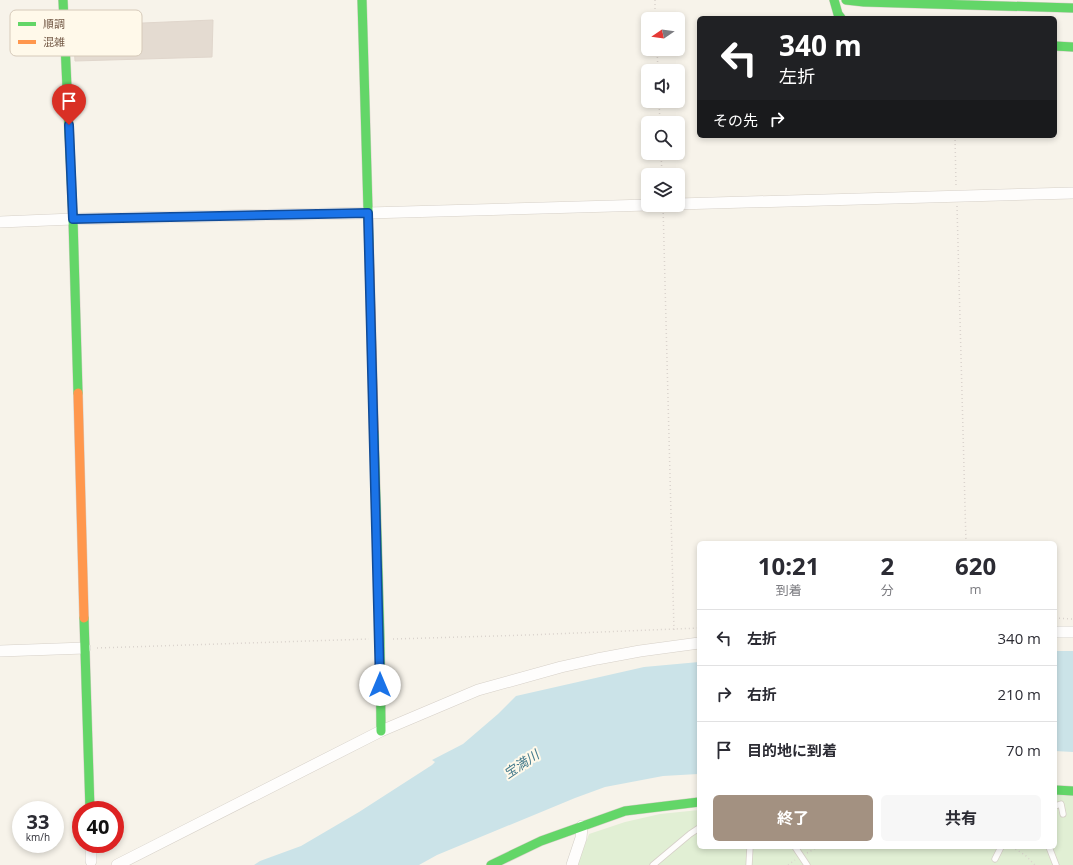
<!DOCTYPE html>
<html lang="ja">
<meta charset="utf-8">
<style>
body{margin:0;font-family:"Open Sans","Noto Sans JP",sans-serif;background:#f7f7f7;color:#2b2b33;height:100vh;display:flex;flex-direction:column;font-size:15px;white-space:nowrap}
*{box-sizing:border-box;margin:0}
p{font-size:13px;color:#7c7c81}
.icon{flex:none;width:22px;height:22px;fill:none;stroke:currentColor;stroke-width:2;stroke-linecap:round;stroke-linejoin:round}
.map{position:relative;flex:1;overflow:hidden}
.side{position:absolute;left:697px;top:541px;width:360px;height:308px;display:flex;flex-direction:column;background:#fff;border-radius:6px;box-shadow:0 2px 6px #0003}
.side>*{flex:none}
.guide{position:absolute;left:697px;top:16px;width:360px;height:122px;border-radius:6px;box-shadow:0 2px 6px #0003;background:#202124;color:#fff;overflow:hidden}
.needle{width:26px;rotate:257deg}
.buttons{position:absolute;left:641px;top:12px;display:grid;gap:8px}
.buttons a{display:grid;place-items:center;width:44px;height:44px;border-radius:6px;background:#fff;box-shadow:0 2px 6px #0003;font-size:20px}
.speed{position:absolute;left:12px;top:801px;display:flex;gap:8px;font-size:20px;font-weight:700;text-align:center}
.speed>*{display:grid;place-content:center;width:52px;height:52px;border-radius:50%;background:#fff;box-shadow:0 2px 6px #0003;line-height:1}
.speed small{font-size:10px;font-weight:400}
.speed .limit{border:6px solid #d22;background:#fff;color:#111}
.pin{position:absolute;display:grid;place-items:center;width:34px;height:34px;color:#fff;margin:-41px -17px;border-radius:50% 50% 50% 0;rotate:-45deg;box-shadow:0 0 4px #0007}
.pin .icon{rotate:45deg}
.me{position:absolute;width:44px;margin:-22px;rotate:0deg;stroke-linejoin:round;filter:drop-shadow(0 0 3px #0008)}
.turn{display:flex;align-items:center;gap:14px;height:84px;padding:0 16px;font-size:18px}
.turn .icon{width:52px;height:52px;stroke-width:2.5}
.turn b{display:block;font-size:28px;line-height:34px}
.then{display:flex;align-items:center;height:38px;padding:0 16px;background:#0003;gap:8px;font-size:15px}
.eta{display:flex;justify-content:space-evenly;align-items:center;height:68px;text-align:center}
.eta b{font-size:24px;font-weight:700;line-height:28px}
.button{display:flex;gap:8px;margin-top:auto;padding:8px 16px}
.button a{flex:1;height:46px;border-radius:6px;background:#a39181;color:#fff;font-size:16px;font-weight:700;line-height:46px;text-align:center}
.button a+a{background:#f7f7f7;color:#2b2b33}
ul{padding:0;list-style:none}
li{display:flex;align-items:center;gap:12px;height:56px;padding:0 16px;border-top:1px solid #e1e1e2}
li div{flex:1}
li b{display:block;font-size:15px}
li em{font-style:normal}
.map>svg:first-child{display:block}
.green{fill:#e1efd4}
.water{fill:#cbe3e8}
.building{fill:#e4dbd1;stroke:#e0d6cc}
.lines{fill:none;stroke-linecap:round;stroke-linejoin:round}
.lane-casing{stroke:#d6d0c8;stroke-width:7}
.street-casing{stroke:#d6d0c8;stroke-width:12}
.fast-casing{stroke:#d7d0c8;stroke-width:10}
.slow-casing{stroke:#d7d0c8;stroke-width:10}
.path{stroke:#dad3cd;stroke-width:1.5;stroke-dasharray:1 3;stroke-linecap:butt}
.lane{stroke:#fefdfc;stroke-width:5.5}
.street{stroke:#fefdfc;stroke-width:11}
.fast{stroke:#63d668;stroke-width:9}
.slow{stroke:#ff974d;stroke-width:9}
.route-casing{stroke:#114b97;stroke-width:10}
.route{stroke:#1a73e8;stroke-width:7}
.labels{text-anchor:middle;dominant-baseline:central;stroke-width:4;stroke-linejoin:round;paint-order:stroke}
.water-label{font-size:13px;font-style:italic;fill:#41788a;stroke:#fff9ea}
.key{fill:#fff9ea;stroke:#d6caba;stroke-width:1}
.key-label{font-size:11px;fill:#765c49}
</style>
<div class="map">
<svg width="1073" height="865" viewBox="0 0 1073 865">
<rect width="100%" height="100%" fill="#f7f3ea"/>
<path class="green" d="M1055,795L1073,796V865H577L589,834L625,822L660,814L699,810V847H1055Z"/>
<path class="water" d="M1055,651H1073V752L1055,751Z
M699,662V773L698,774L663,776L605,787L575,798L437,855L419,865H254L260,861L301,846L359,812L432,765L435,762L432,760L463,744L498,714L516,696L644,667Z"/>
<path class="building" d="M213,20L212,57L75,61L73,26Z"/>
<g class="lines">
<defs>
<path id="lane" d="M1055,806L1061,804L1063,814
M795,847L807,865
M1049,847L1056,865
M995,859L1001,847
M653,865L690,834L699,828
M749,865L750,847"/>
<path id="street" d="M678,204L1073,193
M0,222L73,219L368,213L648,205
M1055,632H1073
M0,651L85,648
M91,844V861
M117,865L381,731L478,690L561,667L597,659L640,651L699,643
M572,865L581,838L582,826"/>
<path id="fast" d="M63,0L73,219L78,393
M362,0L369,244
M834,0L838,14L841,18
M846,0L864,2L1073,8
M1055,46L1073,47
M374,432L380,639L381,731
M84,618L90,810
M1055,790L1073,791
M491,865L541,841L625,811L699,802"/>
<path id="slow" d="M369,244L374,432
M78,393L84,618"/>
</defs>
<use href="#lane" class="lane-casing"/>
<use href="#street" class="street-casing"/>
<use href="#fast" class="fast-casing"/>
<use href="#slow" class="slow-casing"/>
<path class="path" d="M655,0V19
M657,49L658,71
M659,101L660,123
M955,136L956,186
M661,153L662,175
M663,205L674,630
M957,206L966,543
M1055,618L1073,619
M393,639L528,635L699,628
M97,648L369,639
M1012,847L1025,855L1035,865
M807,853L818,847
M788,865L795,860"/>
<use href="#lane" class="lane"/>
<use href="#street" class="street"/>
<use href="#fast" class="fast"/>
<use href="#slow" class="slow"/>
</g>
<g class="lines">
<defs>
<path id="route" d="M69,125L73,219L368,213L380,685"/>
</defs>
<use href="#route" class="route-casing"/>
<use href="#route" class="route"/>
</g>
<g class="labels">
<g class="water-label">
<text transform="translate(521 764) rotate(-34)">宝満川</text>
</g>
</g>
<rect x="10" y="10" width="132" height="46" rx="6" class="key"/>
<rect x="18" y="22" width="18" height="4" fill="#63d668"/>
<rect x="18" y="40" width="18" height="4" fill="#ff974d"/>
<g class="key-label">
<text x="43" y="28">順調</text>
<text x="43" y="46">混雑</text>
</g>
</svg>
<div class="buttons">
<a><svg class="needle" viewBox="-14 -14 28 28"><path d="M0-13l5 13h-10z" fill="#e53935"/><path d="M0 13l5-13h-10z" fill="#7c7c81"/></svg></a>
<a><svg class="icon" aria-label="sound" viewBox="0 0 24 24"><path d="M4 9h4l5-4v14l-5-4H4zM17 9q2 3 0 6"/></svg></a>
<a><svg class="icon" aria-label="search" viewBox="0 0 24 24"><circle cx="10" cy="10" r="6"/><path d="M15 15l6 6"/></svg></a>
<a><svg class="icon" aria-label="layers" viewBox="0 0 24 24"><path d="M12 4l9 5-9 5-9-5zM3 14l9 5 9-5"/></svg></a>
</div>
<div class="speed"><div>33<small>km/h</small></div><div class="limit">40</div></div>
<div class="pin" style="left:69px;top:125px;background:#d93025"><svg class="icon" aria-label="arrive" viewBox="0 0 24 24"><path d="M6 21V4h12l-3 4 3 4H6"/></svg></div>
<svg class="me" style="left:380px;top:685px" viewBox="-20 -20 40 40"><circle r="19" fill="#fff"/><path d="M0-13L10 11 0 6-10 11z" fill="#1a73e8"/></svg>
<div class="guide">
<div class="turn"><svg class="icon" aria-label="left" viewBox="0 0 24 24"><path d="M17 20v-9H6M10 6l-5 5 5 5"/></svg><div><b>340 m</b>左折</div></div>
<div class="then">その先<svg class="icon" aria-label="right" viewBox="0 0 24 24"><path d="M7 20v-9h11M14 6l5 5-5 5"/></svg></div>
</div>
<section class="side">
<div class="eta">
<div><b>10:21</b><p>到着</p></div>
<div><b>2</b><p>分</p></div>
<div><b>620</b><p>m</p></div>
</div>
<ul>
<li><svg class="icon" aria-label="left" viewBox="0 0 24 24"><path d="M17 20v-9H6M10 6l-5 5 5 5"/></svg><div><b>左折</b></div><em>340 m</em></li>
<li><svg class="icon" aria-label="right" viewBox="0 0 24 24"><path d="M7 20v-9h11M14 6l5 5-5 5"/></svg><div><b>右折</b></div><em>210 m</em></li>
<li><svg class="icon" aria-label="arrive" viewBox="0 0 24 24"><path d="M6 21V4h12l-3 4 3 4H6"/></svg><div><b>目的地に到着</b></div><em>70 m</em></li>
</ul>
<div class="button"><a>終了</a><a>共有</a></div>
</section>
</div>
